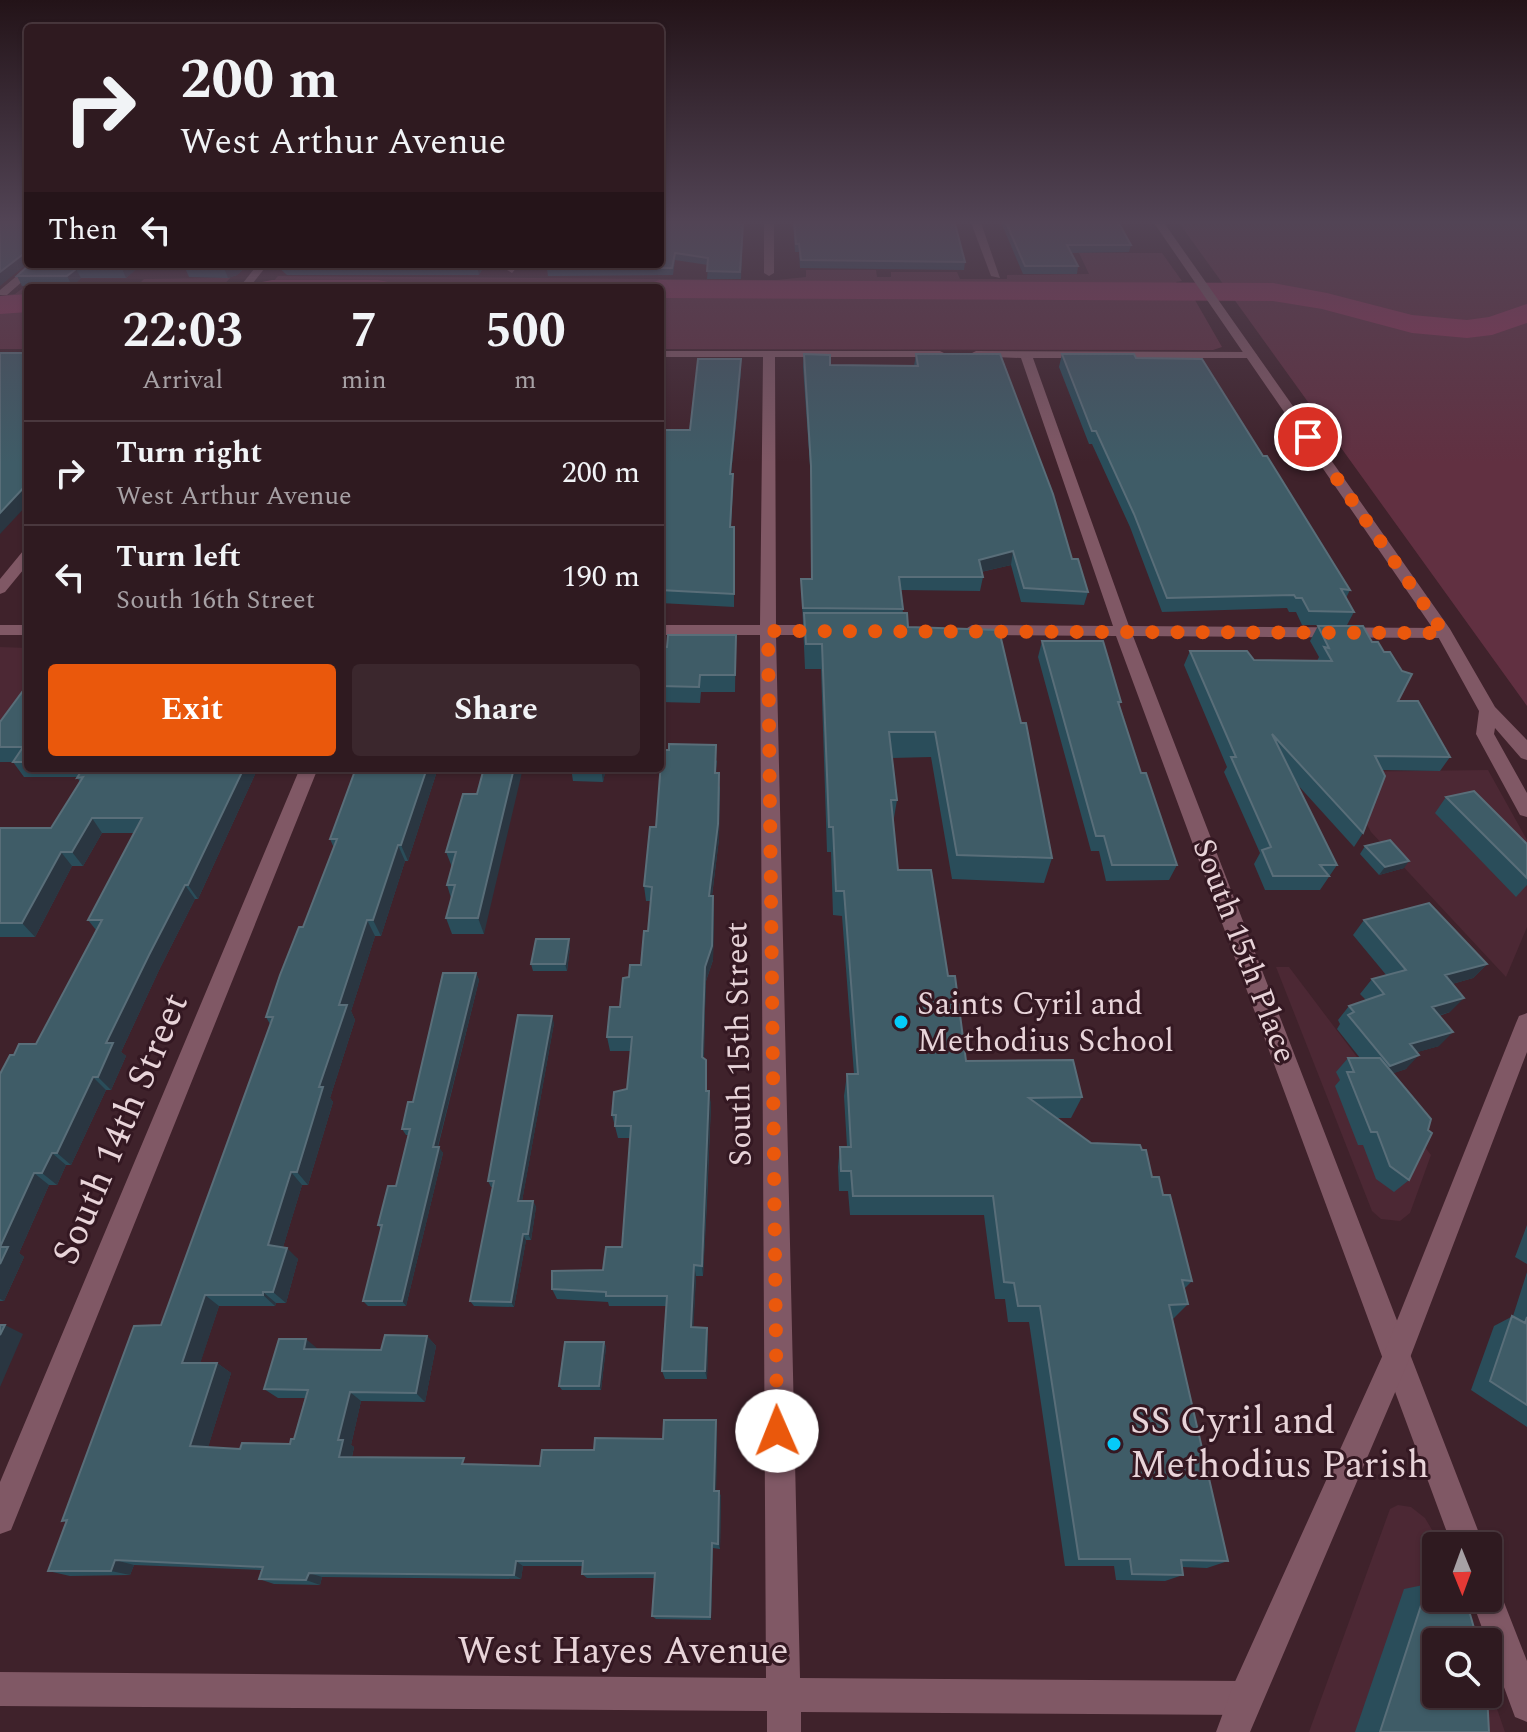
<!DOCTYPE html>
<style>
body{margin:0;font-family:Spectral,serif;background:#3b272d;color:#f1f3f6;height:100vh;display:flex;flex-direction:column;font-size:30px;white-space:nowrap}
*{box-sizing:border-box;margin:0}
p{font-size:26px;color:#a7a1a5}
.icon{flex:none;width:44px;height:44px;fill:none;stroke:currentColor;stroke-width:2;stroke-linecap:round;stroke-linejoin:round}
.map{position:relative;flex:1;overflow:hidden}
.side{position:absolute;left:24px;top:284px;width:640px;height:488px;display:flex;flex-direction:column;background:#2f1a20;border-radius:8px;box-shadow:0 2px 6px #0004,0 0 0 2px #4a383e}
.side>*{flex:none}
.hud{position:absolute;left:24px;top:24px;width:640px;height:244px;border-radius:8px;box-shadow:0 2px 6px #0004,0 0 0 2px #4a383e;background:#2f1a20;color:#f1f3f6;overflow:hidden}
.needle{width:52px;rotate:179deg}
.controls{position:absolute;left:1422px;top:1532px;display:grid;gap:16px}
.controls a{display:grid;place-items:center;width:80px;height:80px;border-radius:8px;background:#2f1a20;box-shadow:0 2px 6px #0004,0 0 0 2px #4a383e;font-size:40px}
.pin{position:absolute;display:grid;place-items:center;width:68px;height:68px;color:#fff;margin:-34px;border:4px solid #fff;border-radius:50%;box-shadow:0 2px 8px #0007}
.me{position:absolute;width:88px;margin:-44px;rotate:359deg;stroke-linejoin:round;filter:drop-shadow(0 0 6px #0008)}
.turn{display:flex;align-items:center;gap:28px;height:168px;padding:0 24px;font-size:36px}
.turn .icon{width:104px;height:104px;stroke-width:2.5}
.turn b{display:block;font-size:56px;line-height:68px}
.then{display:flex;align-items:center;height:76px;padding:0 24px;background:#0003;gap:16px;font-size:30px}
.eta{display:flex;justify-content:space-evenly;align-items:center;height:136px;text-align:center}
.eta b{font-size:48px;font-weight:700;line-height:56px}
.button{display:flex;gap:16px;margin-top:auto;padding:16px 24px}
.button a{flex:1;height:92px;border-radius:8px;background:#ea580c;color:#fff;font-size:32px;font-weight:700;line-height:92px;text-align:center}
.button a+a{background:#3b272d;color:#f1f3f6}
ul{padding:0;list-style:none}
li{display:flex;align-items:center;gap:24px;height:104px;padding:0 24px;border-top:2px solid #4a383e}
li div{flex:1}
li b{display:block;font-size:30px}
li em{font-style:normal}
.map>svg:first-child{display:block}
.built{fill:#4c2834}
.green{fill:#613041}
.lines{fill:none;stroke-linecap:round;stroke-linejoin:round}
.river{fill:#8b3556;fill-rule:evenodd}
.minor{fill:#805865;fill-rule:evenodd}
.tertiary{fill:#805865;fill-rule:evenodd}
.wall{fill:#2a4d5a}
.shaded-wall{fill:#2a3641}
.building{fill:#3f5c67;stroke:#596e79;stroke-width:2}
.route{stroke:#ea580c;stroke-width:14;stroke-dasharray:0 25.2}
.poi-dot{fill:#05cbf9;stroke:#341822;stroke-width:3}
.labels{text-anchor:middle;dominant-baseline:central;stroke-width:6;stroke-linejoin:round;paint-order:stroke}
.street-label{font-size:32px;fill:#e8d4d9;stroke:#341822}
.poi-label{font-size:32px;fill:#e8d4d9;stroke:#341822;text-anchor:start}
.near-street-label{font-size:38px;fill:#e8d4d9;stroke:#341822}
.near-poi-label{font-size:38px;fill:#e8d4d9;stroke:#341822;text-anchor:start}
</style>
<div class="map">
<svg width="1527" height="1732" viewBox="0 0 1527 1732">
<rect width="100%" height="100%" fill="#3f222b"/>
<path class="built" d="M0,647L28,648V741H0Z
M1488,770L1527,840V927L1506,977L1371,832L1338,772Z
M1276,967H1289L1431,1155L1410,1213L1400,1221L1381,1219L1372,1211Z
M1398,1505L1411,1507L1425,1518L1435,1535L1439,1546H1436V1598H1457L1473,1642H1436V1694H1488V1683L1505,1732H1309L1390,1509Z"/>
<path class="green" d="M1177,220H1527V706Z
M1079,253H1162L1182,281L1176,282L1188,300H1195L1222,347L1213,350L660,349V288H268L278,276L777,280L806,277V270H876L877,277H891V272H957L960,279H1007V275L1089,274Z
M230,278L221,288H28V349H0V296L15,294L23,288L137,286L144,279Z"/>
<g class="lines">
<path class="river" d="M272,280H378L388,282L392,288H258L262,282Z
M660,280L1273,283L1327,293L1412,315L1467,320L1489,317L1527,304V323L1492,335L1467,338L1412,333L1322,309L1273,301L660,298V288H647L650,283Z
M28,294V312L0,314V296Z"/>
<path class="minor" d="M764,220H774V273L769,276L764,273Z
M970,220H980L1000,278L991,276Z
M31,264H42L7,295H0V290Z
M510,264H520L512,273L507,270Z
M660,351H940L946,354L940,357H775L776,625H828L836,630L828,635H776L800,1678L1245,1681L1257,1686L1262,1698L1257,1710L1245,1715L801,1712V1732H767V1711L0,1706V1672L766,1678L760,635H660V625H760L763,357H660Z
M976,351L1251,352L1257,355L1251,358H1033L1129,626L1444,628L1452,633L1444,638L1133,636L1484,1546H1452L1116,636L972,635L964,630L972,625L1113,626L1021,358L972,356L970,354Z
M0,625H28V635H0Z
M300,768H318L11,1530L0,1534V1482Z
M1488,1582L1498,1587L1527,1661V1722L1515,1717L1471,1598H1488Z"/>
<path class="tertiary" d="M1152,220H1162L1450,629L1495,707L1527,740V760L1521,758L1495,728L1494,734L1527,793V817L1520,815L1476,734L1479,711L1436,633Z
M258,264H268L249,288H239Z
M28,550V564L5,592L0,594V579L23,551Z
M1527,1013V1052L1411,1355L1250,1732H1216L1233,1686L1386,1348L1516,1023L1519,1016Z"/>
</g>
<path class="wall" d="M660,220H739L738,224L743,231L741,279H707L708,265L675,260L673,275L548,276L547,268Z
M793,220H954L965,262L964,270L800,268L799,252H795Z
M1000,220H1117L1131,245L1129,252L1071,253L1078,266L1077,274H1023Z
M30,264H248L237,275L228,278L189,277L186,270H135L126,278H81L72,286H22L17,276Z
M275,264H485L479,275H287Z
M804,354L830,365L914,366L916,354L1072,559L1088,592L1084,605L1021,602L1011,565L981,572L983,577L980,591L901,590L903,613L908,627L1052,858L1044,883L952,879L931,757L892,758L897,800L893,824L898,870L948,976L966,1061L1082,1097L1071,1118H1057L1091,1143L1152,1177L1163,1195L1192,1281L1184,1289L1188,1304L1172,1320L1228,1561L1207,1568L1182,1567L1183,1575L1165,1581L1116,1580L1114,1566H1065L1029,1322H1008L1005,1299H995L984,1215H850L848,1191H839L838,1167L840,1147H847L844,1096L847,1074H854L842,916L833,915L831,852H827L821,669H805L801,579H812L811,479L803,367Z
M1062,354L1136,358L1263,456L1350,590L1346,598L1354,612L1347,625H1302L1296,612H1289L1287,608L1162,612L1130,527L1092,444H1089L1059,367Z
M741,359V371L731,474L733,487L731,527H734V607L660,603V430H690Z
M1318,626L1398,701L1450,757L1440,771L1383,770L1363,833L1354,847L1296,783L1337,865L1320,890H1265L1254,864L1260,853L1224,772L1227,767L1184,665L1190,651L1254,660L1317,661L1319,657L1310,641Z
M736,635L735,692H701L700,703L660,702V647H667Z
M1042,641L1121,702L1119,706L1141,773L1177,865L1169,880L1106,881L1099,851H1091L1038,657Z
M28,684V768H258L198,899H195L160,968L121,1052L126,1056L111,1090H106L71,1165H66L57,1185H49L19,1253L24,1257L4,1301H0V1074L14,1055L36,1044L96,930L88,920L135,833H102L83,866H72L35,937H0V828H51L80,782L77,777H24L13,762H0V722Z
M717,760L716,773L720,788L719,839L712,896L714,910L713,960L706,981L705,1009L704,1058L706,1060L707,1091L711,1104L707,1202L703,1276H696L693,1328H707L708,1337L707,1379H665L662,1371L666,1306H609L608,1302L557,1299L552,1289L603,1270L622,1247L630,1138H618L612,1115L627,1089L631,1051H610L607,1037L620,1007L629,977L641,965L648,931L651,901H646L644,886L656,827Z
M356,768H438L408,861H405L381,936H375L351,1011L355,1020L330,1098L333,1102L308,1185H302L283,1247L298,1259L286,1303H276L275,1306H219L200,1363H217L231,1373L208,1447L240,1449L290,1444L294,1439L305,1398H278L264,1389L318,1349L381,1350L427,1336L436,1346L425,1402L361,1401L351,1445L354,1447L352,1457L471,1464L540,1466L594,1450L663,1439L716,1420L717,1428L716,1491H719L721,1497L720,1549L713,1548L711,1620L656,1619L652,1616L655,1578H587L582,1574V1566H523L521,1579L322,1577L320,1585L274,1584L259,1579L261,1570L134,1565L130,1575L70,1576L48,1571L67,1522L62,1521L161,1325L270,1024L266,1017L303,927L334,848L330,839Z
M571,768H606L603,782L573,781Z
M477,794L484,934H452L446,918L451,898L447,885L452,867L446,852Z
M1446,797L1527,844V885L1516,897L1435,813Z
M1365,846L1404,868L1379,875L1360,854Z
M1364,920L1487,964L1473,978L1452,984L1450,1012L1439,1016V1046L1417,1052L1406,1069L1393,1073L1409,1180L1394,1192L1376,1179L1363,1145H1358L1335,1086L1340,1080L1336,1072L1348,1058H1360L1337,1029L1340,1024L1338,1020L1349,1006L1366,1000L1360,994L1372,979L1387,976L1353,935Z
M570,947L567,971H533L531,964Z
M476,973L479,980L438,1147L443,1153L406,1306H368L363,1301L381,1229L378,1225L396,1186L408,1135H406L402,1129L413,1102Z
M554,1023L522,1201H533L536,1207L531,1240H526L514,1307L474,1306L470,1301L493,1187H491L488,1181Z
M1527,1225V1264L1515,1257Z
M1527,1272V1427L1471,1390L1494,1326L1513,1316Z
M604,1342L606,1347L601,1390H562L559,1386Z
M1428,1584L1489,1732H1355L1404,1589Z"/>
<path class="shaded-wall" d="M26,252L28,255V263L0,286V272Z
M127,264H132L135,270L126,278L122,269Z
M235,264H248L237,275L228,278L224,268Z
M478,264H485L479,275L477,266Z
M76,269L81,278L72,286L67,276Z
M741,359V371L730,487V474Z
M28,483V504L0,534V513Z
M1013,551L1011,565L976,573L979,560Z
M244,768H258L198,899L188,885Z
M427,768H438L408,861L401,845Z
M514,768H523L484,934L478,918Z
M601,768H606L603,782Z
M719,773V839L710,910L709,896Z
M92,818L102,833L83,866L72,852Z
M398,845L405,861L381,936L373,920Z
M61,852L72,866L35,937L22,923Z
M1409,861L1404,868L1379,875L1385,867Z
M185,885L195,899L160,968L121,1052L126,1056L111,1090L98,1077L106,1043L149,955Z
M713,896L714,910L713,960L706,981L703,1071L702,1057L705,967Z
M367,920L375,936L351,1011L355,1020L330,1098L333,1102L308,1185L297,1172L339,1005Z
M569,939L570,947L567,971L565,964Z
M1487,964L1473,978L1431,990L1445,975Z
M476,973L479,980L436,1153L433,1147Z
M1464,998L1450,1012L1419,1021L1432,1007Z
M552,1016L554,1023L521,1207L518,1201Z
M1453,1032L1439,1046L1397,1058L1410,1044Z
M1419,1055L1406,1069L1377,1079L1390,1066Z
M93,1077L106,1090L71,1165L57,1153Z
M709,1091L711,1104L703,1276L702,1266Z
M439,1147L443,1153L406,1306L402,1301Z
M52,1153L66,1165L57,1185L42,1173Z
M291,1172L302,1185L280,1257L268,1245Z
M34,1173L49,1185L19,1253L24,1257L4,1301L0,1299V1247Z
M533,1201L536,1207L531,1240L528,1234Z
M523,1234L526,1240L514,1307L511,1302Z
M287,1248L298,1259L286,1303L273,1292Z
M694,1265L696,1276L693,1337L691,1327Z
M263,1292L276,1303L275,1306L263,1295Z
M205,1295L219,1306L197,1373L182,1363Z
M5,1325L23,1334L0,1387V1335Z
M707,1328L708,1337L707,1379L705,1371Z
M427,1336L436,1346L425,1402L416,1393Z
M306,1339L318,1349H304Z
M604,1342L606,1347L601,1390L599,1386Z
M217,1363L231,1373L206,1454L190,1446Z
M350,1392L361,1401L351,1445L354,1447L350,1465L339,1457L338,1440Z
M716,1420L717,1428L716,1497L714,1491Z
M719,1491L721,1497L720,1549L718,1544Z
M712,1543L713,1548L711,1620L710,1617Z
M115,1560L134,1565L130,1575L111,1571Z
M516,1561L523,1566L521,1579L514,1575Z
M309,1573L322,1577L320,1585L306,1580Z"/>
<path class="building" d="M0,220H28V252H26L0,272Z
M660,220H738V224H743L740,272L707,271L708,258L675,253L672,268H547L549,264H660Z
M794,220H954L965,262L801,260L799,244H796Z
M1005,220H1117L1131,245H1067L1078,266H1025Z
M30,264H127L122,269H76L67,276H17Z
M188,264H235L224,268H185Z
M282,264H478L477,266L284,265Z
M0,353H28V359L24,363H28V483L0,513Z
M804,354L830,355V365L918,366L916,354H1000L1053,494L1072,559H1078L1088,592L1024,588L1013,551L979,560L983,577H899L903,609L803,608L801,579H812L811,466Z
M1062,354H1134L1136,358L1202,359L1263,456H1267L1350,590L1341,589L1354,612L1309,611L1302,598H1296L1294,595L1167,598L1134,514L1096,431H1092Z
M698,359H741L730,474H733L730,527H734V594L660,590V430H690Z
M804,613H907L908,627L999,630L1021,723H1026L1052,858L957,855L935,732H889L897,800H891L898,870H931L948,976H955L966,1061L1073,1060L1082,1097L1029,1098L1091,1143L1140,1145L1142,1150H1146L1152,1177H1159L1163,1195H1170L1192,1281L1182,1280L1188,1304L1169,1305L1228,1561L1181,1560L1183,1575L1132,1574L1130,1559H1079L1040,1306H1018L1014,1283L1004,1282L993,1196H853L851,1171H841L840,1147H851L847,1074H858L844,891H836L833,827H829L822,644H806Z
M1318,626H1363L1372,642H1378L1384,652H1390L1402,671L1412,674L1398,701H1418L1450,757L1375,756L1385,776L1363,833L1272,734L1337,865H1320L1329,876H1273L1262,850L1271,847L1231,757H1236L1190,651H1247L1254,660L1332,661L1324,647L1329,648Z
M668,635H736L735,675H700L699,687L660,686V647H667Z
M1042,641H1103L1121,702H1118L1141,773H1146L1177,865H1112L1104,836H1096Z
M28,684V762H13L23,747H0V722Z
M669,744L716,745L715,773H719L718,824L709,896H713L712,946L705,967L704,995L702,1057L706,1060V1091H709L702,1266L694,1265L691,1327L707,1328L705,1371H662L667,1296H606V1292L552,1289V1271L603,1270L606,1247H622L631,1126H615L616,1115H612L614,1092L627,1089L632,1037H607L610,1007H620L623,978L629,977L630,965H641L644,931H648L652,887L644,886L650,827H656L662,750H669Z
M83,768H244L188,885H185L149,955L106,1043H113L98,1077H93L57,1153H52L42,1173H34L0,1247H8L0,1264V1074L10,1055H14L19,1044H36L102,920H88L142,818H92L72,852H61L22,923H0V828H51L83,777L77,778Z
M356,768H427L401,845H398L373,920H367L339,1005H347L319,1087H323L297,1172H291L268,1245L287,1248L273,1292H263V1295H205L182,1363H217L190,1446L240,1449L242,1443L290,1444L291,1439H294L308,1390L264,1389L279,1339H306L304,1349L381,1350L385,1335L427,1336L416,1393L350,1392L338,1440H343L339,1457L464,1458L462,1464L540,1466L542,1450H594L595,1438L663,1439L664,1420H716L714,1491H719L718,1544L712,1543L710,1617L652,1616L655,1573L582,1574L583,1561H516L514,1575L309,1573L306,1580L259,1579L263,1567L115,1560L111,1571H48L67,1520L62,1521L134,1326L161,1325L273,1017H266L280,975L299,927H303L337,839H330Z
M484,768H514L478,918H446L455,885H447L456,852H446L463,794H477Z
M1474,791L1527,844V878L1446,797Z
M1390,840L1409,861L1385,867L1365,846Z
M1429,903L1487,964L1445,975L1464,998L1432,1007L1453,1032L1410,1044L1419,1055L1390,1066L1348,1015L1354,1012L1349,1006L1384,994L1372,979L1406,970L1364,920Z
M536,939H569L565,964H531Z
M443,973H476L433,1147H439L402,1301H363L382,1225H378L388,1186H396L410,1129H402L408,1102H413Z
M518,1015L552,1016L518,1201H533L528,1234H523L511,1302L470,1301L494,1181H488Z
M1348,1058H1380L1431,1119L1428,1130L1432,1133L1409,1180L1390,1166L1377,1132H1371L1347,1072H1354Z
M1512,1316L1525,1323L1527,1317V1405L1490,1381Z
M0,1325H5L0,1335Z
M565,1342H604L599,1386H559Z
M1428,1584L1436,1589V1598H1448L1470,1614L1478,1642H1436V1694H1487L1489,1732H1380Z"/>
<linearGradient id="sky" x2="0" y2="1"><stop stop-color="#231318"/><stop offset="0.48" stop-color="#524455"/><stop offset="1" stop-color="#524455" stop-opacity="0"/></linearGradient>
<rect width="1527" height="462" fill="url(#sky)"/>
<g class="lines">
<path class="route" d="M777,1431L768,631L1444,633L1308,437"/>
</g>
<g class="poi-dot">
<circle cx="901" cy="1022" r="8"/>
<circle cx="1114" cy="1444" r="8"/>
</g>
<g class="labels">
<g class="street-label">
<text transform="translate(1244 951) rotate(69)">South 15th Place</text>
<text transform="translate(739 1044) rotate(-91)">South 15th Street</text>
</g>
<g class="poi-label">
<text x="917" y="1004">Saints Cyril and<tspan x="917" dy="37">Methodius School</tspan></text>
</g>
<g class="near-street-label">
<text transform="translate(121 1129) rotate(-67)">South 14th Street</text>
<text x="623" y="1652">West Hayes Avenue</text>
</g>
<g class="near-poi-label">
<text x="1130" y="1422">SS Cyril and<tspan x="1130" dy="44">Methodius Parish</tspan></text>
</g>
</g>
</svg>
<div class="controls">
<a><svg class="needle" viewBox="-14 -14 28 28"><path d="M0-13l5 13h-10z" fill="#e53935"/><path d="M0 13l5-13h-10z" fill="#a7a1a5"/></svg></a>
<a><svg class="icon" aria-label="search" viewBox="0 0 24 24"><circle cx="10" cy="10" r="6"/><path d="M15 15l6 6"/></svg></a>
</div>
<div class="pin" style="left:1308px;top:437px;background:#d93025"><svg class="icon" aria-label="arrive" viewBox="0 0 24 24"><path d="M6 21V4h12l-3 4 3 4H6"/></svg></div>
<svg class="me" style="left:777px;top:1431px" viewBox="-20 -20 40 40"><circle r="19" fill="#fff"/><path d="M0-13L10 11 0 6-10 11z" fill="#ea580c"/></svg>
<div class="hud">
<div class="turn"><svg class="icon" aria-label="right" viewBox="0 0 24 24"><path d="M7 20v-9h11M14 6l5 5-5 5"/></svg><div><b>200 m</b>West Arthur Avenue</div></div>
<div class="then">Then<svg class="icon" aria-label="left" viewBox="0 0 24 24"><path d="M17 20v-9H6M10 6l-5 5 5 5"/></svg></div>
</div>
<section class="side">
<div class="eta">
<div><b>22:03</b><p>Arrival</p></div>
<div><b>7</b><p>min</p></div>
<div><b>500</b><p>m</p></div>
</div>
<ul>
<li><svg class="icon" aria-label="right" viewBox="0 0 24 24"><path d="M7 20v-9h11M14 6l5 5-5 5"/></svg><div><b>Turn right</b><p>West Arthur Avenue</p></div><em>200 m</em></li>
<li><svg class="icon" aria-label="left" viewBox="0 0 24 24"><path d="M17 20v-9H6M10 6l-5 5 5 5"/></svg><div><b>Turn left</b><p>South 16th Street</p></div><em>190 m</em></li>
</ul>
<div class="button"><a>Exit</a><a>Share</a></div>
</section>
</div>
